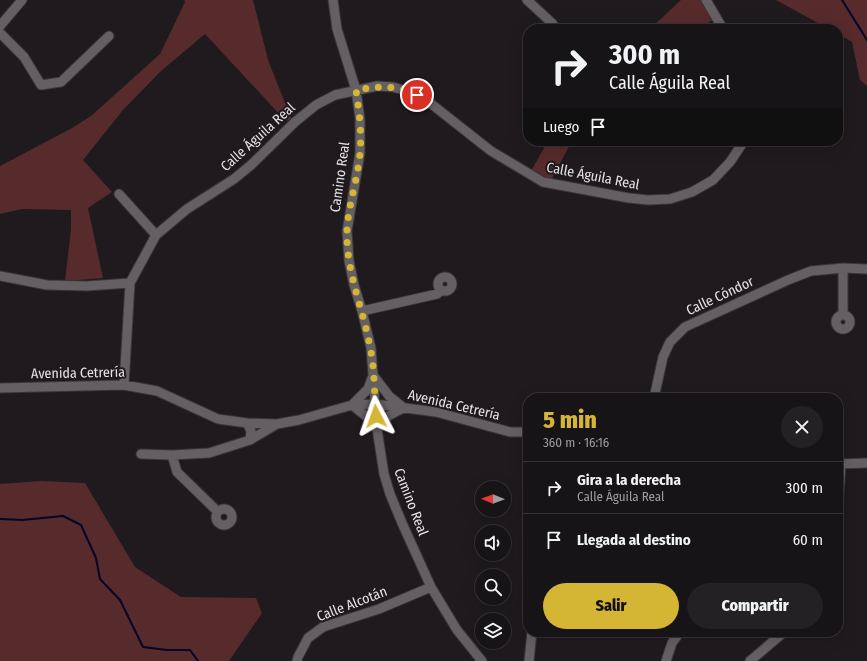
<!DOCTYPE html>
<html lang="es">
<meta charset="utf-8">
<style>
body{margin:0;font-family:"Fira Sans Condensed",sans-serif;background:#232123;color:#f1f3f6;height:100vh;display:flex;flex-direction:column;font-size:15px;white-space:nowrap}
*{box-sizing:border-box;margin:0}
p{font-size:13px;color:#9e9ea1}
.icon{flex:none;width:22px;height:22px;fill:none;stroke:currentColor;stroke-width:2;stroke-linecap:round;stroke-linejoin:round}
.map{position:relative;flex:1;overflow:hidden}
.side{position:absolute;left:523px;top:393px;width:320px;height:244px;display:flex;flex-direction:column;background:#161416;border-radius:16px;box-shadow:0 4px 16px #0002,0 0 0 1px #353335}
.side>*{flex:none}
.banner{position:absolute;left:523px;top:24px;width:320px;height:122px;border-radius:16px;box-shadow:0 4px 16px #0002,0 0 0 1px #353335;background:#161416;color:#f1f3f6;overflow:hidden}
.needle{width:26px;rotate:271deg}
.tools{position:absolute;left:475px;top:481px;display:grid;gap:8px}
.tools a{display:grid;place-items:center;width:36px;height:36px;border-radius:50%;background:#161416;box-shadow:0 4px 16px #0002,0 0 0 1px #353335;font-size:20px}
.pin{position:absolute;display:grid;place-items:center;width:34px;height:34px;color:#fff;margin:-17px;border:2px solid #fff;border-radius:50%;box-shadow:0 1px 4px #0007}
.me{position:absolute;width:44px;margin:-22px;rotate:356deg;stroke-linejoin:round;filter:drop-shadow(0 0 3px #0008)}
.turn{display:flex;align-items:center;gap:14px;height:84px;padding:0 20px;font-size:18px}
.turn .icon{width:52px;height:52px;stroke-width:2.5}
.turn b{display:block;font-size:28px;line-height:34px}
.then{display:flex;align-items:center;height:38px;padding:0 20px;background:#0003;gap:8px;font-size:15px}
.round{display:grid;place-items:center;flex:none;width:42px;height:42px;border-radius:21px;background:#232123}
.summary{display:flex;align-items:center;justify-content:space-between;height:68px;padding:0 20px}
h1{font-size:24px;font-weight:800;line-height:30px;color:#d5b534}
.primary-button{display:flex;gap:8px;margin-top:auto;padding:8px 20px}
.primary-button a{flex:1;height:46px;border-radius:24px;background:#d5b534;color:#111;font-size:16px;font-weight:800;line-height:46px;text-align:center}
.primary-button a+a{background:#232123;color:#f1f3f6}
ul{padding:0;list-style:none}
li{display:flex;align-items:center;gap:12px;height:52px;padding:0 20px;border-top:1px solid #353335}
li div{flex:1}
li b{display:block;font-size:15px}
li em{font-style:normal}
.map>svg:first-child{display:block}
.green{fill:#572a2c}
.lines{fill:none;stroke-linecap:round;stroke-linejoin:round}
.stream{stroke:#060429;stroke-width:2}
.minor-casing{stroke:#393639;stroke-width:11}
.minor{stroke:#635f63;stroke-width:9}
.route{stroke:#d5b534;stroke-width:7;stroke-dasharray:0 12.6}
.labels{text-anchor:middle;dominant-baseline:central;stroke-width:4;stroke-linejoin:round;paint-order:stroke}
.street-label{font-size:14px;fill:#e5e2e5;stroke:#1e1a1e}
</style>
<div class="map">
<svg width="867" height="661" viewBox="0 0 867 661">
<rect width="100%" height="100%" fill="#1e1a1e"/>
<path class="green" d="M184,0H253L268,60L291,118L288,121L283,118L205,34L161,71L123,110L83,160L112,192L88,208L103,278L65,281L71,229V210L22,209L0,214V166L72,128L91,116L160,54L185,2Z
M681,0H701L713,20L698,29H650Z
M776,0H867V86L860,80L852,42L838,34V29H829Z
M548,141H572L551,180L531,171Z
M41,481L85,483L135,567L181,597L256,598L262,613L229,661H0V484Z"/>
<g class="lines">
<path class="stream" d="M842,0L867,40
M0,519L22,520L63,516L81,525L96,558L100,579L120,600L143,647L167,650H190L198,661"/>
<defs>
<path id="minor" d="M333,0L337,29L356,90L360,119V153L347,231L349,261L354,285L362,311L371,348L377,429L384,474L390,494L402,523L431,587L457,630L482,661
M527,0L553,24
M706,0L723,29
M0,26L22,0
M0,33L24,57L41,85L61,82L109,36
M119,194L156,235
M843,268V314
M0,276L47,285L87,286L130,283
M438 284a7 7 0 1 1 14 0a7 7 0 1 1-14 0Z
M362,311L437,294L441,290
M836 322a7 7 0 1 1 14 0a7 7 0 1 1-14 0Z
M373,375L389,396L404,408C392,413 384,417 377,429
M124,385L130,283L156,235L187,209L234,179L251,165L295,122L316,105L335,95L377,86L393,87L410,92L425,99L491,151L543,182L629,198L648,200L670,199L692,192L713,180L730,162L744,141
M0,388L124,385L157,391L218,419L247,423L277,424L299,420L352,405L375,404L436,412L510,432H528
M654,398L663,357L670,342L685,327L788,280L811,271L843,268L867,269
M352,405L368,389L372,378
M352,405L367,417L377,429
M247,423L251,431L250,440L277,424
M141,454L172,455L209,453L250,440
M172,455L177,472L217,511
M838,464L867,463
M838,508L841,464
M216 517a8 8 0 1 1 16 0a8 8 0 1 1-16 0Z
M297,661L298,657L308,638L323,627L379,609L431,587
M529,661L532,632
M666,661L672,643L680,632
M750,661L784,632"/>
</defs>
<use href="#minor" class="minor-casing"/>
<use href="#minor" class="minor"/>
</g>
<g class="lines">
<path class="route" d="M376,416C374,394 375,369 370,347C363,308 346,272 347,231C348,205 358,179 360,153C362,132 359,110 356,90C378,86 397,85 417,95"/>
</g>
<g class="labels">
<g class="street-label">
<text transform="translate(258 137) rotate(-42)">Calle Águila Real</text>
<text transform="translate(593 176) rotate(11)">Calle Águila Real</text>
<text transform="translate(340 177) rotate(-82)">Camino Real</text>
<text transform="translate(720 296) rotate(-25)">Calle Cóndor</text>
<text transform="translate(78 373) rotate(-1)">Avenida Cetrería</text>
<text transform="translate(454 405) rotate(13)">Avenida Cetrería</text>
<text transform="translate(411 502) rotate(69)">Camino Real</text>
<text transform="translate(352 604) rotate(-21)">Calle Alcotán</text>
</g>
</g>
</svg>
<div class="tools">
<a><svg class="needle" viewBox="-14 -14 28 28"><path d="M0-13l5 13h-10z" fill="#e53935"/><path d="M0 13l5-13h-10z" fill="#9e9ea1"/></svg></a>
<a><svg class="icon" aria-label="sound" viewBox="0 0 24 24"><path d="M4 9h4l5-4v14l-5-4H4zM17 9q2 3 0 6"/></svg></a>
<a><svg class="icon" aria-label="search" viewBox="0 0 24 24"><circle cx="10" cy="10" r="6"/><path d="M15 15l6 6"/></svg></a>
<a><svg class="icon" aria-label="layers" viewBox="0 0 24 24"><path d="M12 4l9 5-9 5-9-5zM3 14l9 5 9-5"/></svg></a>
</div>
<div class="pin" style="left:417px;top:95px;background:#d93025"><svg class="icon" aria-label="arrive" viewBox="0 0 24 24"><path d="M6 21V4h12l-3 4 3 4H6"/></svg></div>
<svg class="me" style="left:376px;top:416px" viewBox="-20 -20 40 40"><path d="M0-17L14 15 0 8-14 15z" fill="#d5b534" stroke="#fff" stroke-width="4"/></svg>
<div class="banner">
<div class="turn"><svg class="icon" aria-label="right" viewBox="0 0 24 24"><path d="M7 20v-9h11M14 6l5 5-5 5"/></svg><div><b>300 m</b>Calle Águila Real</div></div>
<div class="then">Luego<svg class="icon" aria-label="arrive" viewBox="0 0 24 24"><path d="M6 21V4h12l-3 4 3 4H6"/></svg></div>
</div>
<section class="side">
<div class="summary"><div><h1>5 min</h1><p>360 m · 16:16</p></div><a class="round"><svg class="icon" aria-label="close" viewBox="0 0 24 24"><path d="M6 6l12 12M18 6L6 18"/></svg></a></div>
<ul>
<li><svg class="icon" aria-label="right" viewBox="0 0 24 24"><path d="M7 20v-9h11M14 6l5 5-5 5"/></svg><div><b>Gira a la derecha</b><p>Calle Águila Real</p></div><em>300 m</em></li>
<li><svg class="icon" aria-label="arrive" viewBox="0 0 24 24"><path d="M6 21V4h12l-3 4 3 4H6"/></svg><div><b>Llegada al destino</b></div><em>60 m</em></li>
</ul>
<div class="primary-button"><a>Salir</a><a>Compartir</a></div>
</section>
</div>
